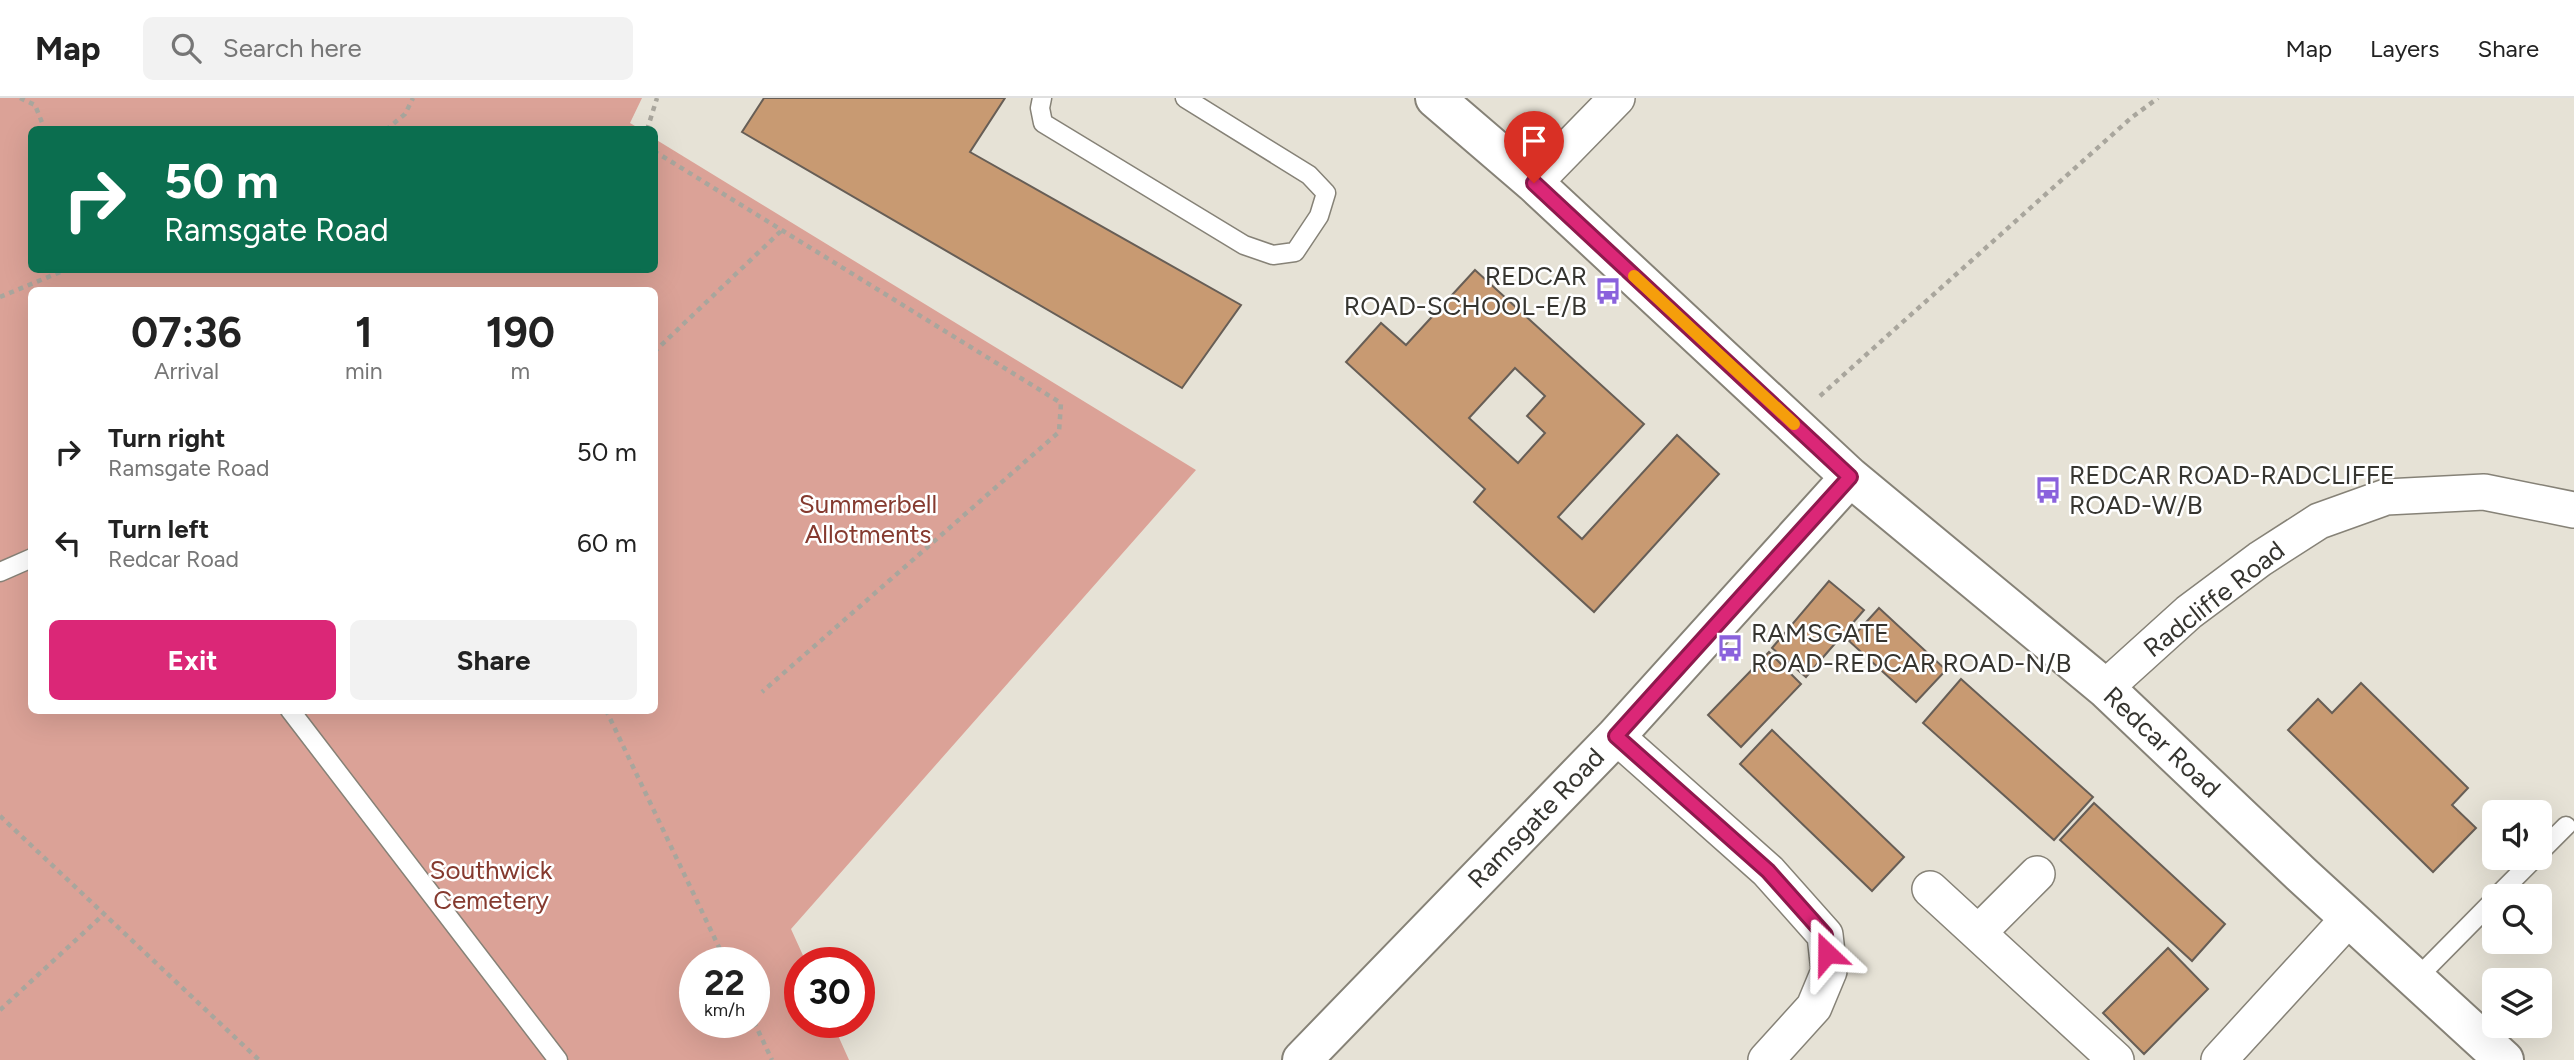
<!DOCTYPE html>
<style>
body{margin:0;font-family:Figtree,sans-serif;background:#f2f2f2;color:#222;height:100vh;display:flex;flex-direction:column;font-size:26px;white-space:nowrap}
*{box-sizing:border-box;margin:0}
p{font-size:23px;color:#767676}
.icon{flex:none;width:38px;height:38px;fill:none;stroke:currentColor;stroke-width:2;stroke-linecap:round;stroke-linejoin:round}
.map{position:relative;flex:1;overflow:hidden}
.side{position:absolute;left:28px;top:189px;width:630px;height:427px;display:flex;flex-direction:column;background:#fff;border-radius:10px;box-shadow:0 7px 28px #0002}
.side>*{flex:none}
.banner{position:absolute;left:28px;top:28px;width:630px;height:147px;border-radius:10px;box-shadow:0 7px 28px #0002;background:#0b6e4f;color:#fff;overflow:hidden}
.tools{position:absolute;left:2482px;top:702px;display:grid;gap:14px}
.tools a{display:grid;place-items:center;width:70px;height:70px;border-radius:10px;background:#fff;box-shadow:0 7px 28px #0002;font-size:35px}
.speed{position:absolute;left:679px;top:849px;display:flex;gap:14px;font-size:35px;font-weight:700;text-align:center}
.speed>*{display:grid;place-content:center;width:91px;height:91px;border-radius:50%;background:#fff;box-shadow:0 7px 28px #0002;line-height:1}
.speed small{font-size:18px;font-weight:400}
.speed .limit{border:10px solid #d22;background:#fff;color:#111}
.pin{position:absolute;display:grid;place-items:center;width:60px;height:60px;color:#fff;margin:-72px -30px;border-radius:50% 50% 50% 0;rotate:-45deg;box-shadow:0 0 7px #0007}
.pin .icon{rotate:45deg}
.me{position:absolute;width:77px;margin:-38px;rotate:337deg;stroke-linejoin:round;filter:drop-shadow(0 0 5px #0008)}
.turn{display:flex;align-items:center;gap:24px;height:147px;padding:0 21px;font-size:32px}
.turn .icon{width:91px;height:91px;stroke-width:2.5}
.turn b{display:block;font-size:49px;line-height:60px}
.eta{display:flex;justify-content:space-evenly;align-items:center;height:119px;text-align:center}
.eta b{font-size:42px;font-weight:700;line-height:49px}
.button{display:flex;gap:14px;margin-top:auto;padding:14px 21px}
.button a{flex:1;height:80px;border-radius:10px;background:#db2777;color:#fff;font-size:28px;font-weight:700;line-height:80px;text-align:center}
.button a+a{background:#f2f2f2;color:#222}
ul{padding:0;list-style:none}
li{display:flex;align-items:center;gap:21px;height:91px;padding:0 21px}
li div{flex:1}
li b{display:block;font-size:26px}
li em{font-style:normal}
header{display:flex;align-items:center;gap:42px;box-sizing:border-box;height:98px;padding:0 35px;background:#fff;border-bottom:2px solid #e0e0e0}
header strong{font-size:33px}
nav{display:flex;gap:38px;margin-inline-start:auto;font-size:24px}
.search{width:490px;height:63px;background:#f2f2f2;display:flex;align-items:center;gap:18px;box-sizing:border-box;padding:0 24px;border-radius:10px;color:#767676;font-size:26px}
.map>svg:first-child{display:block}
.green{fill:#dba297;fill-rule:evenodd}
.building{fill:#c89a72;stroke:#675e56;stroke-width:2;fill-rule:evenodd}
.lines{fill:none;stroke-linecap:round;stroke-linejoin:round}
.service-casing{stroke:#868277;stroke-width:21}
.minor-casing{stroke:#868277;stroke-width:38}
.tertiary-casing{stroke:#868277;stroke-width:42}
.path{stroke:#a9a69d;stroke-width:4.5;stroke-dasharray:5 5;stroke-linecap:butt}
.service{stroke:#fff;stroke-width:18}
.minor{stroke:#fff;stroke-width:35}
.tertiary{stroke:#fff;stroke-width:38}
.route-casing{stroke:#8e194d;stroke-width:18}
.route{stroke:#db2777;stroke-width:12}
.slow{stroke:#f59e0b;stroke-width:12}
.labels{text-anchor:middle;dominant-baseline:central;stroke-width:5;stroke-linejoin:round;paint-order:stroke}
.poi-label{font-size:26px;fill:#363530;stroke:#fff;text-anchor:start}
.park-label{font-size:26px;fill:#853a2f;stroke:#fff}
.street-label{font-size:26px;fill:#363530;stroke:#fff}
</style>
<header>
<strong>Map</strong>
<div class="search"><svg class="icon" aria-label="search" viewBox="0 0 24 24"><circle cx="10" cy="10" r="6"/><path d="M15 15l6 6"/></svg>Search here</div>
<nav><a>Map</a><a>Layers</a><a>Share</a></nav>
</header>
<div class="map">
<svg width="2574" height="962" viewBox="0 0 2574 962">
<rect width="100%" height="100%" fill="#e6e2d6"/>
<path class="green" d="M0,0H642L630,25L640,31L32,32V172H654L655,41L1196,372L791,831L806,864H800V924H832L849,962H0ZM32,192H654V612H32ZM695,864H754V924H695Z"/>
<path class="building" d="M764,0H1005L970,54L1241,207L1182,290L742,34Z
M1475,172L1644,326L1558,419L1582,441L1677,337L1719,376L1594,514L1474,404L1485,391L1346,264L1381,225L1406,247ZM1515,270L1545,298L1527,318L1545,335L1518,365L1469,320Z
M1829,483L1864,512L1806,579L1772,550Z
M1879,510L1946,572L1916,604L1849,543Z
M1769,554L1801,586L1741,649L1708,617Z
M1961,581L2093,699L2054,742L1923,625Z
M2361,585L2468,690L2452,707L2476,730L2433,774L2288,632L2318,601L2332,615Z
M1772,632L1904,759L1872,793L1740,666Z
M2094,705L2225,826L2192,863L2060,742Z
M2168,850L2208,891L2144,956L2103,915Z"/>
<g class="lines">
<defs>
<path id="service" d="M1042,0L1040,10L1043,25L1244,147L1273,157L1295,154L1319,118L1326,95L1309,77L1185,0
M0,474L32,460
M290,612L558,962
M2539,755L2566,728
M2497,798L2535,760
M2416,881L2494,802"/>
<path id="minor" d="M1534,85L1617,0
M2105,590L2189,514L2260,461L2319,423L2386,399L2484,394L2574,412
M1616,638L1768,773L1825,837L1829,873L1814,909L1766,962
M1930,791L2116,962
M1978,835L2037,776
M2219,962L2349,820"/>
<path id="tertiary" d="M1435,0L1534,85L1850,379L2105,590L2301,776L2504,962
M1302,962L1616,638L1850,379"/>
</defs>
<use href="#service" class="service-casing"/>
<use href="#minor" class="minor-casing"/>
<use href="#tertiary" class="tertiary-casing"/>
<path class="path" d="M20,0L35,7L45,32
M386,32L405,16L413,0
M647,32L657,0
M654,53L1061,305L1059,334L762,594
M0,199L65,172
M654,254L781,133
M1820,298L2131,20L2158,0
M606,612L726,864
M0,718L259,962
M0,912L104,816
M754,924L772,962"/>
<use href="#service" class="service"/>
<use href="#minor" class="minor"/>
<use href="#tertiary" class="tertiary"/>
</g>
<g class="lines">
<defs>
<path id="route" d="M1534,85L1850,379L1616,638L1768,773L1825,837L1827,855"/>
</defs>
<use href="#route" class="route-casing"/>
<use href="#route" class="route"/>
<path class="slow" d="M1634,178L1794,326"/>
</g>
<defs>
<symbol id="bus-bare" viewBox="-9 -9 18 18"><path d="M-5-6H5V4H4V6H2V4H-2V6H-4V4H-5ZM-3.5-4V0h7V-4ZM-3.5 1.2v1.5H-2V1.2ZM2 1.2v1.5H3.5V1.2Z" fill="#8a62dc" stroke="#fff" stroke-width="2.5" paint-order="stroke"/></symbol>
</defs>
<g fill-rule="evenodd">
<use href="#bus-bare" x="1589" y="174" width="38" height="38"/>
<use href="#bus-bare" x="2029" y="373" width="38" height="38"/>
<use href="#bus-bare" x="1711" y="531" width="38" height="38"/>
</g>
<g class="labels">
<g class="poi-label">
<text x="1587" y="178" text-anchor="end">REDCAR<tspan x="1587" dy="30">ROAD-SCHOOL-E/B</tspan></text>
<text x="2069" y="377">REDCAR ROAD-RADCLIFFE<tspan x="2069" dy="30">ROAD-W/B</tspan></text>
<text x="1751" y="535">RAMSGATE<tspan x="1751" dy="30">ROAD-REDCAR ROAD-N/B</tspan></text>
</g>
<g class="park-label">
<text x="868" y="406">Summerbell<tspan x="868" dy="30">Allotments</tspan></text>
<text x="491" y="772">Southwick<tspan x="491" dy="30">Cemetery</tspan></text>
</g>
<g class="street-label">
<text transform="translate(2214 501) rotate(-38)">Radcliffe Road</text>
<text transform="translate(2162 644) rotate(43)">Redcar Road</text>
<text transform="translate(1536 720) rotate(-46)">Ramsgate Road</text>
</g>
</g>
</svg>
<div class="tools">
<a><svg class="icon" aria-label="sound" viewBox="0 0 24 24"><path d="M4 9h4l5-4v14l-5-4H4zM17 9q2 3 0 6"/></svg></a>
<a><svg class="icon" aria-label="search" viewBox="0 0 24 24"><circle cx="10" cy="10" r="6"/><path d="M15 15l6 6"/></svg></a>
<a><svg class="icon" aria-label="layers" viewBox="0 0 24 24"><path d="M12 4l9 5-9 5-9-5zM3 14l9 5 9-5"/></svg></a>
</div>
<div class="speed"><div>22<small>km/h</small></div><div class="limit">30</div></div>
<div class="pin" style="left:1534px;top:85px;background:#d93025"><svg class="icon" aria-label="arrive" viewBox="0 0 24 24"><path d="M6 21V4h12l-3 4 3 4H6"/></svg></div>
<svg class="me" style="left:1827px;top:855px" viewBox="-20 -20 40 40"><path d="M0-17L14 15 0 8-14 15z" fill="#db2777" stroke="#fff" stroke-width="4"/></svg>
<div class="banner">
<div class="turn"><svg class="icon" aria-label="right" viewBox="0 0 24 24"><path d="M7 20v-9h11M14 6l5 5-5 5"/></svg><div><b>50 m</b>Ramsgate Road</div></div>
</div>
<section class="side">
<div class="eta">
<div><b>07:36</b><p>Arrival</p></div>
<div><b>1</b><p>min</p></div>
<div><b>190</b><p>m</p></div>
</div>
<ul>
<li><svg class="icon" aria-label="right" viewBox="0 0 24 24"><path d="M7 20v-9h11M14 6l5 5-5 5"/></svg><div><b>Turn right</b><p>Ramsgate Road</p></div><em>50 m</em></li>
<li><svg class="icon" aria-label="left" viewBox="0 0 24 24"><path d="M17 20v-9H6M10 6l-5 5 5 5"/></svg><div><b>Turn left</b><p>Redcar Road</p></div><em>60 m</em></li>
</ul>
<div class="button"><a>Exit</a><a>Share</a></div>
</section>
</div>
